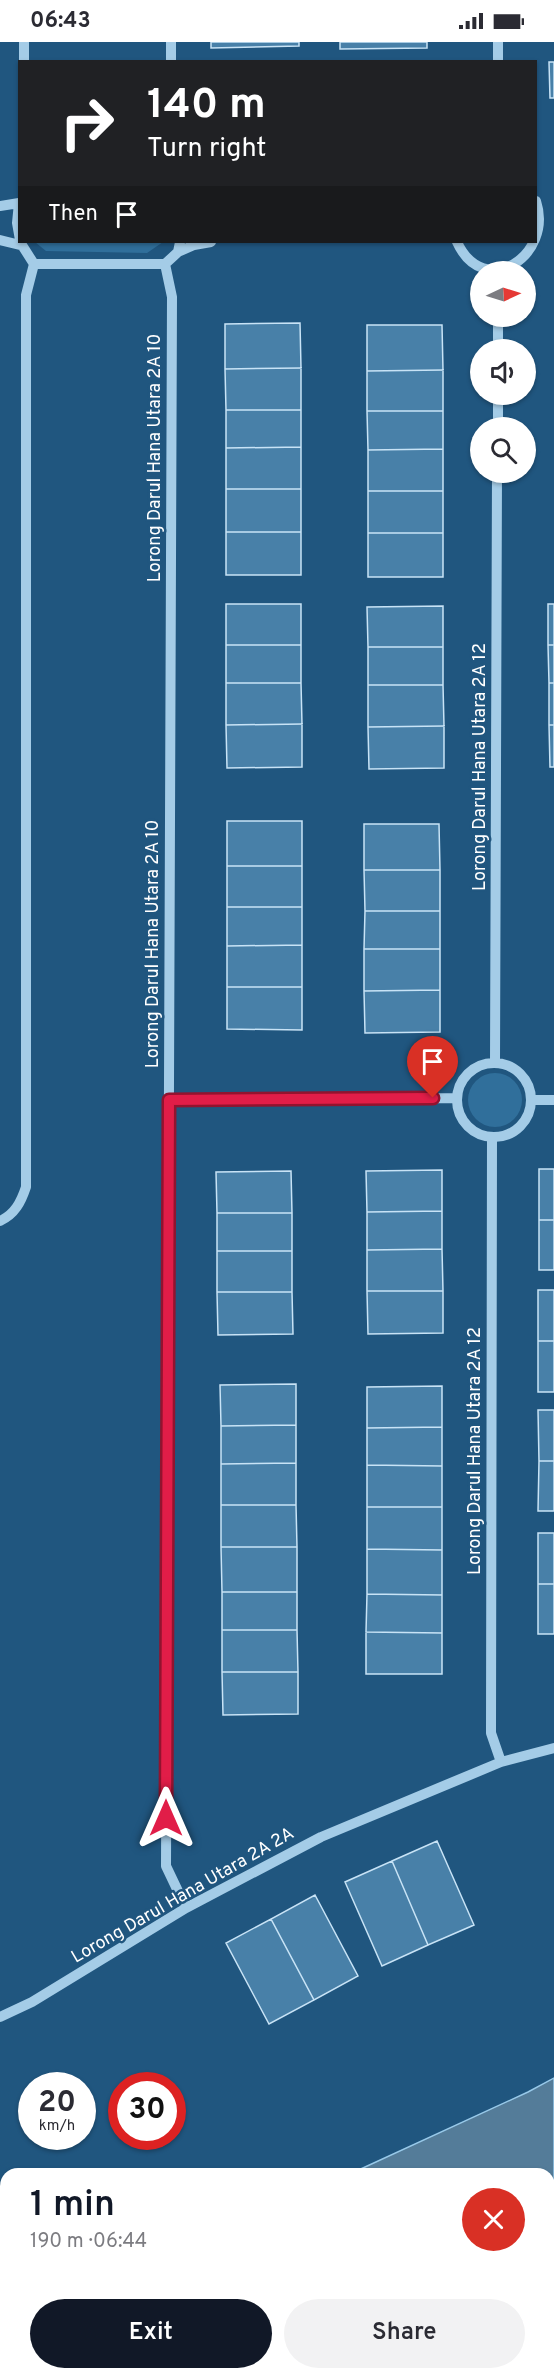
<!DOCTYPE html>
<meta charset="utf-8">
<style>
body{margin:0;font-family:Overpass,sans-serif;background:#f2f2f3;color:#2b2b33;height:100vh;display:flex;flex-direction:column;font-size:22px;white-space:nowrap}
*{box-sizing:border-box;margin:0}
p{font-size:20px;color:#7c7c81}
.icon{flex:none;width:33px;height:33px;fill:none;stroke:currentColor;stroke-width:2;stroke-linecap:round;stroke-linejoin:round}
.map{position:relative;flex:1;overflow:hidden}
.details{position:absolute;left:0px;top:2126px;width:555px;height:212px;display:flex;flex-direction:column;background:#fff;border-radius:18px 18px 0 0;box-shadow:0 2px 4px #0004}
.details>*{flex:none}
.guide{position:absolute;left:18px;top:18px;width:519px;height:183px;border-radius:0px;box-shadow:0 2px 4px #0004;background:#202124;color:#fff;overflow:hidden}
.needle{width:39px;rotate:86deg}
.fabs{position:absolute;left:470px;top:219px;display:grid;gap:12px}
.fabs a{display:grid;place-items:center;width:66px;height:66px;border-radius:50%;background:#fff;box-shadow:0 2px 4px #0004;font-size:30px}
.speed{position:absolute;left:18px;top:2030px;display:flex;gap:12px;font-size:30px;font-weight:700;text-align:center}
.speed>*{display:grid;place-content:center;width:78px;height:78px;border-radius:50%;background:#fff;box-shadow:0 2px 4px #0004;line-height:1}
.speed small{font-size:15px;font-weight:400}
.speed .limit{border:9px solid #d22;background:#fff;color:#111}
.pin{position:absolute;display:grid;place-items:center;width:51px;height:51px;color:#fff;margin:-62px -26px;border-radius:50% 50% 50% 0;rotate:-45deg;box-shadow:0 0 6px #0007}
.pin .icon{rotate:45deg}
.me{position:absolute;width:66px;margin:-33px;rotate:0deg;stroke-linejoin:round;filter:drop-shadow(0 0 4px #0008)}
.turn{display:flex;align-items:center;gap:21px;height:126px;padding:0 30px;font-size:27px}
.turn .icon{width:78px;height:78px;stroke-width:2.5}
.turn b{display:block;font-size:42px;line-height:51px}
.then{display:flex;align-items:center;height:57px;padding:0 30px;background:#0003;gap:12px;font-size:22px}
.round{display:grid;place-items:center;flex:none;width:63px;height:63px;border-radius:32px;background:#f2f2f3}
.overview{display:flex;align-items:center;justify-content:space-between;height:102px;padding:0 30px}
h1{font-size:36px;font-weight:600;line-height:45px;color:#111827}
.primary-button{display:flex;gap:12px;margin-top:auto;padding:12px 30px}
.primary-button a{flex:1;height:69px;border-radius:36px;background:#111827;color:#fff;font-size:24px;font-weight:600;line-height:69px;text-align:center}
.primary-button a+a{background:#f2f2f3;color:#2b2b33}
.status{display:flex;justify-content:space-between;align-items:center;height:42px;padding:0 30px;background:#fff;direction:ltr}
.status svg{height:16px;fill:currentColor}
.map>svg:first-child{display:block}
.green{fill:#306f9b}
.water{fill:#547c99;stroke:#98c9e9;stroke-width:1.5}
.building{fill:#4880a8;stroke:#c8e3f6;stroke-width:1.5}
.lines{fill:none;stroke-linecap:round;stroke-linejoin:round}
.minor{stroke:#a4cce7;stroke-width:10}
.route-casing{stroke:#92132f;stroke-width:15}
.route{stroke:#e11d48;stroke-width:10}
.labels{text-anchor:middle;dominant-baseline:central;stroke-width:5;stroke-linejoin:round;paint-order:stroke}
.street-label{font-size:18px;fill:#fff;stroke:#20567f}
</style>
<div class="status"><b>06:43</b><svg viewBox="0 0 49 12"><path d="M0 12V9h3v3zM5 12V6h3v6zM10 12V3h3v9zM15 12V0h3v12zM26 1h20v11H26zM47 4h2v5h-2z"/></svg></div>
<div class="map">
<svg width="554" height="2336" viewBox="0 0 554 2336">
<rect width="100%" height="100%" fill="#20567f"/>
<path class="green" d="M35,200H163L147,211L46,209Z
M468 1058a27 27 0 1 1 54 0a27 27 0 1 1-54 0Z"/>
<path class="water" d="M554,2036V2336H0V2313L6,2309V2331H549V2132L352,2131L528,2050Z"/>
<path class="building" d="M211,0H299V4L211,6Z
M340,0H427V6L340,7Z
M549,20H554V56H550Z
M300,281L301,326L225,327V282Z
M367,283H442L443,328L367,329Z
M301,326V368H226L225,327Z
M443,328V369H367V329Z
M226,368H301V405L226,406Z
M367,369H443V407L368,408Z
M301,405V447H226V406Z
M443,407V449H368V408Z
M226,447H301V490H226Z
M368,449H443V491H368Z
M226,490H301V533H226Z
M368,491H443V535H368Z
M226,562H301V603H226Z
M548,562H554V603H548Z
M443,564V605H368L367,565Z
M226,603H301V641H226Z
M548,603H554V641H549Z
M368,605H443V643H368Z
M226,641H301L302,682L226,683Z
M549,641H554V683H549Z
M368,643H443L444,684L368,685Z
M302,682V725L227,726L226,683Z
M549,683H554V725H550Z
M444,684V726L369,727L368,685Z
M227,779H302V824H227Z
M364,782H439L440,828H364Z
M227,824H302V865H227Z
M364,828H440V869H365Z
M227,865H302V903L227,904Z
M365,869H440V907H364Z
M302,903V945H227V904Z
M364,907H440V948L364,949Z
M227,945H302V988L227,987Z
M440,948V990L365,991L364,949Z
M539,1127H554V1178H539Z
M442,1128V1169L367,1170L366,1129Z
M291,1129L292,1171H217L216,1130Z
M442,1169V1207L367,1208V1170Z
M217,1171H292V1209H217Z
M539,1178H554V1228H539Z
M442,1207L443,1249H367V1208Z
M217,1209H292V1250H217Z
M538,1248H554V1299H538Z
M367,1249H443V1291L368,1292Z
M217,1250H292L293,1292L218,1293Z
M538,1299H554V1350H538Z
M296,1342V1383L221,1384L220,1343Z
M442,1344V1385L367,1386V1345Z
M538,1368H554V1419H539Z
M296,1383V1421L221,1422V1384Z
M442,1385V1424L367,1423V1386Z
M539,1419H554V1469H538Z
M296,1421V1463H221V1422Z
M367,1423L442,1424V1465H367Z
M221,1463H296L297,1505H221Z
M367,1465H442V1508L367,1507Z
M538,1491H554V1542H538Z
M221,1505H297V1550H222Z
M367,1507L442,1508V1553L367,1552Z
M538,1542H554V1592H538Z
M222,1550H297V1588H222Z
M367,1552L442,1553V1591L366,1590Z
M222,1588H297L298,1630H222Z
M366,1590L442,1591V1632H366Z
M222,1630H298V1672L223,1673Z
M437,1799L474,1883L428,1903L392,1819Z
M392,1819L428,1903L382,1924L345,1840Z
M315,1853L358,1934L314,1958L271,1877Z
M271,1877L314,1958L269,1982L226,1901Z"/>
<g class="lines">
<path class="minor" d="M171,0V20
M24,20V0
M498,20V0
M0,164L19,161L17,181L20,198
M0,198L20,203
M20,200L34,222H165L178,210L180,200
M457,200C484,259 554,214 536,159
M178,210L194,203L211,200
M165,222L172,255L166,1824L186,1866
M498,308V274
M498,386V352
M495,1020L497,430
M457 1058a37 37 0 1 1 74 0a37 37 0 1 1-74 0Z
M169,1058L457,1056
M531,1058H554
M492,1096L491,1691L501,1720
M0,1179C15,1172 21,1160 26,1145V253L34,222
M0,1975L32,1960L186,1866L321,1795L501,1720L554,1706"/>
</g>
<g class="lines">
<defs>
<path id="route" d="M166,1776L169,1058L433,1056"/>
</defs>
<use href="#route" class="route-casing"/>
<use href="#route" class="route"/>
</g>
<g class="labels">
<g class="street-label">
<text transform="translate(155 416) rotate(-90)">Lorong Darul Hana Utara 2A 10</text>
<text transform="translate(480 725) rotate(-90)">Lorong Darul Hana Utara 2A 12</text>
<text transform="translate(153 902) rotate(-90)">Lorong Darul Hana Utara 2A 10</text>
<text transform="translate(475 1409) rotate(-90)">Lorong Darul Hana Utara 2A 12</text>
<text transform="translate(183 1854) rotate(-30)">Lorong Darul Hana Utara 2A 2A</text>
</g>
</g>
</svg>
<div class="fabs">
<a><svg class="needle" viewBox="-14 -14 28 28"><path d="M0-13l5 13h-10z" fill="#e53935"/><path d="M0 13l5-13h-10z" fill="#7c7c81"/></svg></a>
<a><svg class="icon" aria-label="sound" viewBox="0 0 24 24"><path d="M4 9h4l5-4v14l-5-4H4zM17 9q2 3 0 6"/></svg></a>
<a><svg class="icon" aria-label="search" viewBox="0 0 24 24"><circle cx="10" cy="10" r="6"/><path d="M15 15l6 6"/></svg></a>
</div>
<div class="speed"><div>20<small>km/h</small></div><div class="limit">30</div></div>
<div class="pin" style="left:433px;top:1056px;background:#d93025"><svg class="icon" aria-label="arrive" viewBox="0 0 24 24"><path d="M6 21V4h12l-3 4 3 4H6"/></svg></div>
<svg class="me" style="left:166px;top:1776px" viewBox="-20 -20 40 40"><path d="M0-17L14 15 0 8-14 15z" fill="#e11d48" stroke="#fff" stroke-width="4"/></svg>
<div class="guide">
<div class="turn"><svg class="icon" aria-label="right" viewBox="0 0 24 24"><path d="M7 20v-9h11M14 6l5 5-5 5"/></svg><div><b>140 m</b>Turn right</div></div>
<div class="then">Then<svg class="icon" aria-label="arrive" viewBox="0 0 24 24"><path d="M6 21V4h12l-3 4 3 4H6"/></svg></div>
</div>
<section class="details">
<div class="overview"><div><h1>1 min</h1><p>190 m · 06:44</p></div><a class="round" style="background:#d93025;color:#fff"><svg class="icon" aria-label="close" viewBox="0 0 24 24"><path d="M6 6l12 12M18 6L6 18"/></svg></a></div>
<div class="primary-button"><a>Exit</a><a>Share</a></div>
</section>
</div>
